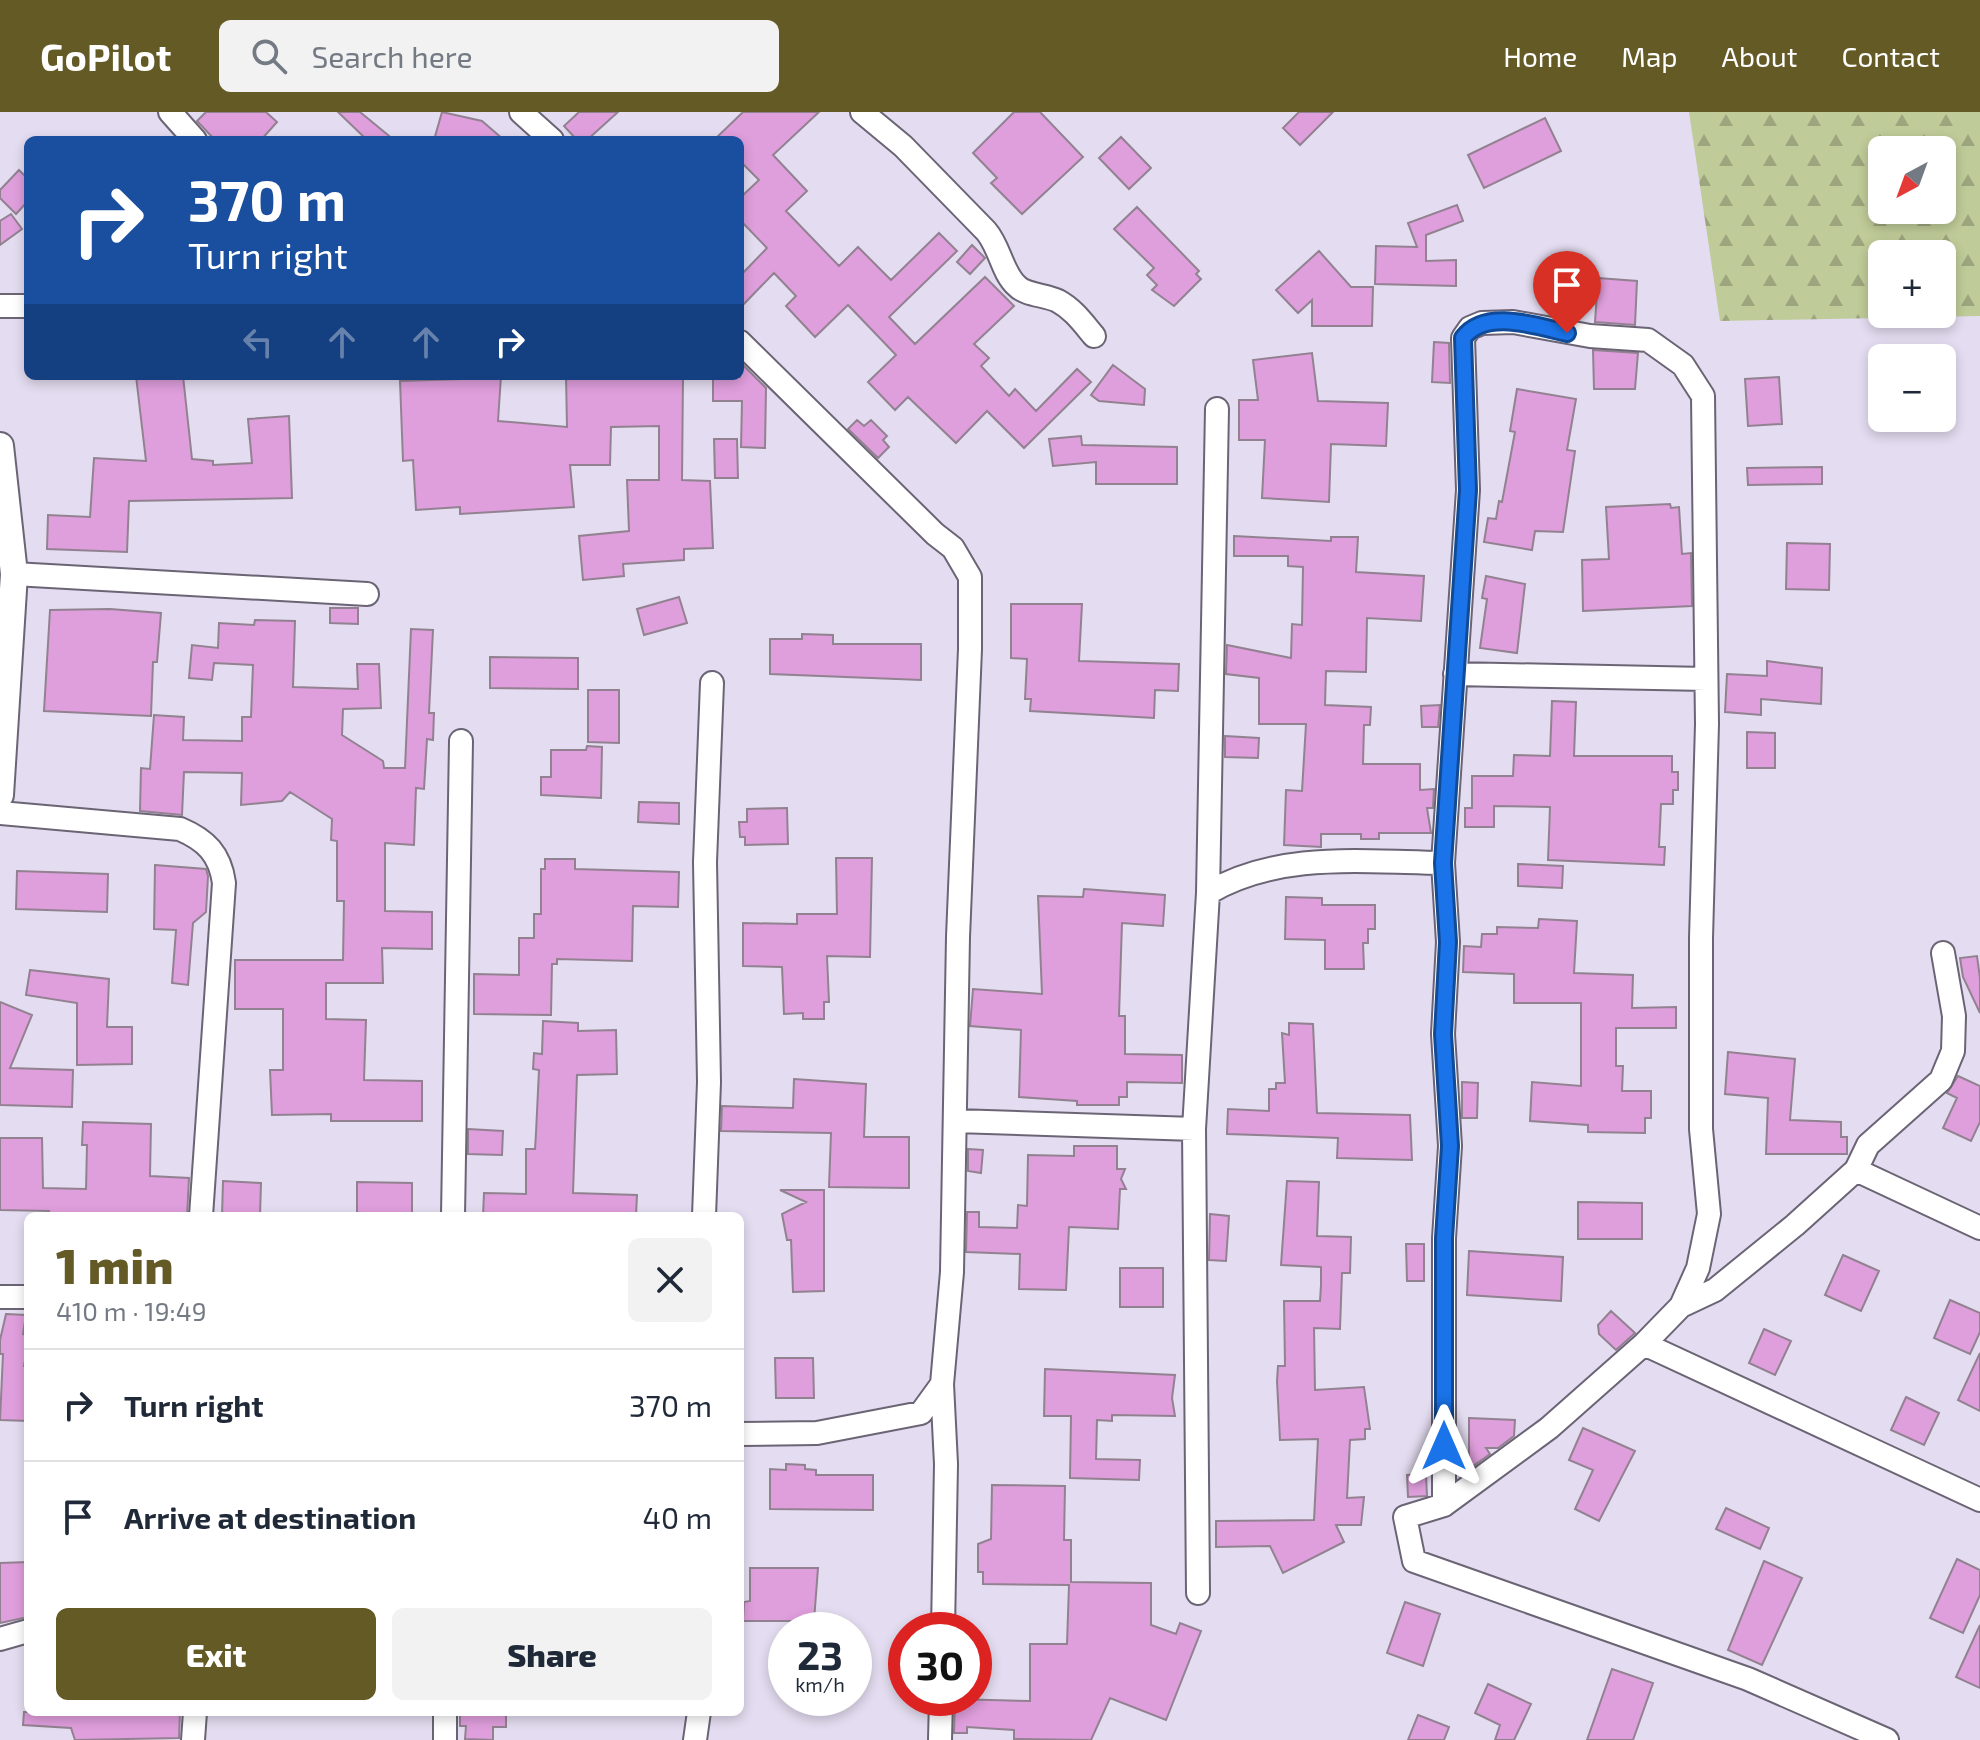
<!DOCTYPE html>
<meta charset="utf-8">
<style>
body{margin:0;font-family:"Exo 2",sans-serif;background:#f2f2f3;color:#1f2937;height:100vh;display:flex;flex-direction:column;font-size:30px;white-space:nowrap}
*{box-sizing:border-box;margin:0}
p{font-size:26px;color:#747a83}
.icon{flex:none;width:44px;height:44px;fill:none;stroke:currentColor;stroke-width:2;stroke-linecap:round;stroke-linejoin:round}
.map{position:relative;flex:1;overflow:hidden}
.drawer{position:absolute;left:24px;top:1100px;width:720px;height:504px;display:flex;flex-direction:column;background:#fff;border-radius:12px;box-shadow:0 4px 12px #0003}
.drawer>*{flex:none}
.guide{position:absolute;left:24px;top:24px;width:720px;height:244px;border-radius:12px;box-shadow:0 4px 12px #0003;background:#1a4fa0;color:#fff;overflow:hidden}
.needle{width:52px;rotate:221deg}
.fabs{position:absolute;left:1868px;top:24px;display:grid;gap:16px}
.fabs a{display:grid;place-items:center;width:88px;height:88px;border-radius:12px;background:#fff;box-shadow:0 4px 12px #0003;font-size:40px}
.speed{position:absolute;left:768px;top:1500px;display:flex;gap:16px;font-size:40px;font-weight:700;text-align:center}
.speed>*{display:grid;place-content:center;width:104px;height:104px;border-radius:50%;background:#fff;box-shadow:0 4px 12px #0003;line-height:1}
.speed small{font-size:20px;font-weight:400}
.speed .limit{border:12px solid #d22;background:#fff;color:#111}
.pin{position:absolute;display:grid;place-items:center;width:68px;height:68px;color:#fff;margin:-82px -34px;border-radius:50% 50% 50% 0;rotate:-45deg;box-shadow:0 0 8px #0007}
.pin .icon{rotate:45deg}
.me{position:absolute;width:88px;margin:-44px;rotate:0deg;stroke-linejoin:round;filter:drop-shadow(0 0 6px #0008)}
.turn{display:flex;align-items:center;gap:28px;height:168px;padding:0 32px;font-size:36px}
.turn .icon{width:104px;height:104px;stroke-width:2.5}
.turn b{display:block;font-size:56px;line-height:68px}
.lanes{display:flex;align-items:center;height:76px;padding:0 32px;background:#0003;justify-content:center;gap:40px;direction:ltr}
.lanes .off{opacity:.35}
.round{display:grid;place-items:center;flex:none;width:84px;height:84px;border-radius:12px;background:#f2f2f3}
.head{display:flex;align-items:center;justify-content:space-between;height:136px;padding:0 32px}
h1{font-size:48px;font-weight:800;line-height:60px;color:#645a26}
.cta{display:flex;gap:16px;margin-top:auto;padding:16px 32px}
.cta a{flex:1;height:92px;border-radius:12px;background:#645a26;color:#fff;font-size:32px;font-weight:800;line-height:92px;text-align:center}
.cta a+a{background:#f2f2f3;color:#1f2937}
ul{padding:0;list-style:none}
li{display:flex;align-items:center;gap:24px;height:112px;padding:0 32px;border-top:2px solid #e0e1e3}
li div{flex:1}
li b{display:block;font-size:30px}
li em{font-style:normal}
header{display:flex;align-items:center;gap:48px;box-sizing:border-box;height:112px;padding:0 40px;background:#645a26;color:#fff}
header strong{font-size:38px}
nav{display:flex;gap:44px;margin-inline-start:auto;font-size:28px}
.search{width:560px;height:72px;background:#f2f2f3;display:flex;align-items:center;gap:20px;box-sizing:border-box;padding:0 28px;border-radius:12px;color:#747a83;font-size:30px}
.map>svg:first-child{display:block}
.forest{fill:url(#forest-firs);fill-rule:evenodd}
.building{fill:#df9edc;stroke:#928291;stroke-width:2}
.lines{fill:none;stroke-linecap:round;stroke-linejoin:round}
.minor-casing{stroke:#6b6475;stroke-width:26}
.tertiary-casing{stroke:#6b6475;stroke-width:30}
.minor{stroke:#fff;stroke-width:22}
.tertiary{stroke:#fff;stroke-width:26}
.route-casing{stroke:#114b97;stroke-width:20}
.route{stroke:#1a73e8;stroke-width:14}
</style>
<header>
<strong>GoPilot</strong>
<div class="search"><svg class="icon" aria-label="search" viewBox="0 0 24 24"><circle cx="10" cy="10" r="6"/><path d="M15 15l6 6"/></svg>Search here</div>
<nav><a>Home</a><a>Map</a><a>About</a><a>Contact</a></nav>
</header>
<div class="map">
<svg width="1980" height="1628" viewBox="0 0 1980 1628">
<defs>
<pattern id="forest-firs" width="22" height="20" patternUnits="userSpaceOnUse" patternTransform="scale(2)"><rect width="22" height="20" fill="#bfcb98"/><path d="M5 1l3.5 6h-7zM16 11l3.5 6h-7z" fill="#9ca57d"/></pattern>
</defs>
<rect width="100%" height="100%" fill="#e4dcf0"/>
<path class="forest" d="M1689,0H1980V204L1720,209ZM1882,38H1942V98H1882ZM1882,142H1942V202H1882Z"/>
<path class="building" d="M206,0H266L277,10L261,28H215L197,9Z
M338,0H360L394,28H367Z
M442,0L482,9L504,28H434Z
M579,0H618L587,28H577L564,14Z
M743,0H819L773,43L807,79L786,99L839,154L858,135L891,168L939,121L957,139L889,205L915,232L985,165L1014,194L974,232L989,246L981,254L1009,284L1015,277L1036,299L1077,257L1091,270L1024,336L987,299L956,331L908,285L895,298L868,270L896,243L848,193L815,225L786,194L796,184L774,161L740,196V164L767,136L740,108V86L759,68L740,49V28H714Z
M1014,0H1040L1083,45L1022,102L991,71L997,66L973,41Z
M1299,0H1333L1300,33L1283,16Z
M1545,6L1561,39L1484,76L1468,43Z
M1121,25L1151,56L1129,77L1099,46Z
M19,58L28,67V89L16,102L0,86V78Z
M1457,93L1463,109L1426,123V149L1456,148V174L1375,172L1376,134L1417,135L1408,111Z
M1137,95L1199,159L1196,162L1201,167L1174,194L1152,178L1157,173L1147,163L1154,156L1114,117Z
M11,102L22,117L0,133V109Z
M972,133L985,146L970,162L957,150Z
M1319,139L1351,175H1373L1372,214H1312V188L1298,201L1276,178Z
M1598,166L1637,169L1635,213L1595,210Z
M1434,230L1449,231L1450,271L1432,270Z
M1593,238L1638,241L1635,277H1594Z
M1312,241L1318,289L1388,291L1386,334L1331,332L1329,390L1262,386L1265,328H1239V288H1258L1253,248Z
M740,250L766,276L765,336L741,335L742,289H713V265H740Z
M1113,253L1145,277L1144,293L1099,289L1091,283Z
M136,264H183L192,347L213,349V353L252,351L248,307L289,304L292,386L129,389L127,440L47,437L48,403L90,405L94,346L146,349Z
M461,264H501L498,309L567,315L566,264L683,265L682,368L710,369L713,436L684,437V448L623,452L624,464L583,468L579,424L629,419L627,368H659V314L611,315L610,353H570L574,395L460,402V395L416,398L413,348L403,349L400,269L461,267Z
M1779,265L1782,312L1748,314L1745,267Z
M1517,277L1576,287L1567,338L1575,339L1563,420L1535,419L1532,438L1484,430L1488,406L1496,407L1499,389L1502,390L1515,320L1510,319Z
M857,308L864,314L871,308L887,324L883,328L889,335L878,346L848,317Z
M1081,324L1082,333L1177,335V372H1096V350L1053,354L1049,327Z
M714,327H737L738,366H715Z
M1822,355V372L1748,373L1747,356Z
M1670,392L1671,396L1679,395L1682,442L1691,441L1692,494L1583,499L1582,448L1609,447L1606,395Z
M1234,424L1331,429V425H1358L1356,460L1424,464L1421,509L1367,506L1366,560L1326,559L1325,593L1371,595L1370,613H1364L1363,652H1420V678L1434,677L1433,696H1427L1431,721H1379V727H1361V722H1321V735L1284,733L1286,678L1302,679L1306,612H1259V566L1226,562L1227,533L1291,546L1292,512L1302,513L1303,455L1288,454V444H1234Z
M1787,431L1830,432L1829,478L1786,477Z
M1486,464L1525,472L1517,541L1480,536L1487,487L1482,486Z
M679,485L687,511L644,523L637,497Z
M1011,492H1082L1079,549L1179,552L1178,579L1155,578L1154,606L1030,599L1031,587H1025L1027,547L1011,546Z
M330,496H358V512L330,511Z
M110,497L161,501L157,550H153L151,604L44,599L50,498Z
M255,508L295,509L293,575L358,577L357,552H379L381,596L343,597L342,623L383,649L384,656H405L411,517L433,518L429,601H434L433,628L427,627L424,677L416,676L414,733L385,731V799L432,800V837L382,836L383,871H326V907L366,908L364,968L422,969V1009H331V1002L272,1003L270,958H283V897H235V848H343L344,789H337V729L331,728L332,707L290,680L282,689L241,693L242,661L184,660L182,703L140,699L141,656L150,657L154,603L184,605L183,628L242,629V605H251L253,553L214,551L212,568L189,566L192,533L218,536L219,511L254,513Z
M802,522L833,523V532H921V568L770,562V527H802Z
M490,545L578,546V577L490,576Z
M1767,549L1822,556L1821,592L1761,587V603L1725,600L1727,562L1767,564Z
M588,578H619V631L588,630Z
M1552,589L1576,590L1574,644H1672V660H1678V678H1673V692H1661L1659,735H1665L1664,753L1548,748L1550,695L1494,694V715H1465V696H1472V664H1513L1514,643L1550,644Z
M1440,593L1438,615H1422L1421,594Z
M1747,620L1775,621V656H1747Z
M1225,624L1259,626L1258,646L1225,645Z
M587,634L602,635L601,686L541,683V665H551V638H586Z
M639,690L679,691V712L638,710Z
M787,696L788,732L745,733V725H740L739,710H747V697Z
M836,746H872L870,845L827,844L829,890H824V907H803V901L784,902L782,855L743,854V811L797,812V802H837Z
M545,747H575V757L679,760L678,795L633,794L632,849L557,847V852H552L551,903L474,902V862L519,863V826H534V802H541V757H545Z
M1518,752L1563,754L1562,776L1518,774Z
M155,753L206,757L208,764L206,800L193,811L188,873L172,871L176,818L154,817Z
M17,759L108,762L107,800L16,797Z
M1084,777L1165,783L1163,814L1122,811L1119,904H1125V942L1182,943V971L1127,970V985H1119V993H1077V989L1019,985L1021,918L970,914L973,877L1042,882L1038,784L1083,785Z
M1286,785L1322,786V793H1375V817H1368V831H1363L1364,857H1325V828L1285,827Z
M1539,807L1577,809L1574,861L1633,863L1632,896L1676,895V916H1616V954H1623L1622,979H1651V1006H1645V1021L1588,1020V1013L1530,1009L1532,970L1581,974V891H1514V862L1463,860L1464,834L1481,835L1482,822H1497V815L1538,816Z
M1977,844L1980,866V901L1963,865L1960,846Z
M30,858L109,867L107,915H132V952L77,953V891L26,883Z
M0,890L32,903L10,956L73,958L72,995L0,993Z
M543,909L578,911V919L616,918L617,962L577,963L573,1081L637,1083L636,1104H483L484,1081L526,1082V1037H535L536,1021L539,958L533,957L534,941L542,942Z
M1289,911L1313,912L1317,1001L1410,1003L1412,1048L1337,1046L1338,1026L1227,1022L1228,997L1269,999V977H1276V971H1285L1282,921L1289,923Z
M1728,940L1795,947L1790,1008L1841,1010V1025H1847V1042H1766L1768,986L1725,982Z
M1958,964L1980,974V1010L1971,1029L1943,1016L1957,986L1947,981Z
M794,967L866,972L864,1025H909V1076L829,1075L831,1021L721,1019L722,994L793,996Z
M1462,970L1478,971L1477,1006H1462Z
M83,1010L151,1012L150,1064L189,1066L187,1104H48L49,1099L0,1098V1026H42L43,1076L86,1077L87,1033H82Z
M468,1017L503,1019L502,1043L468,1042Z
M1074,1034H1117V1057H1125L1121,1067L1126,1077H1120L1118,1117L1069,1115L1066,1178L1019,1177L1020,1142L966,1140L967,1100H979V1115L1017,1116L1018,1093L1027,1094L1028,1043L1074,1044Z
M968,1037L983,1038L981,1061L968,1059Z
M223,1069L261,1071L260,1104H222Z
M1287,1069L1319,1070L1317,1124L1351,1125L1350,1161H1342L1340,1217L1314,1216L1315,1278L1364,1275L1370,1317H1365V1327L1350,1328L1347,1386L1364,1385L1361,1413H1336L1344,1430L1283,1461L1270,1434L1216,1435V1409L1314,1408L1318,1327L1280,1328L1277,1269L1278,1254H1285L1284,1189H1320L1321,1173V1155L1281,1153Z
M357,1070L412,1071V1104H357Z
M780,1078H824V1179L793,1180L791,1128H787L782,1102L806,1090Z
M1578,1090L1642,1091V1127H1578Z
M1210,1102L1229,1104L1226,1149L1209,1148Z
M1406,1132H1424V1169H1407Z
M1469,1139L1563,1145L1561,1189L1467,1183Z
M1843,1143L1879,1159L1861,1199L1825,1183Z
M1120,1156H1163V1195H1120Z
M1950,1188L1980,1201V1220L1970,1242L1934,1226Z
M1611,1199L1635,1221L1616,1238L1599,1222L1598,1213Z
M6,1202L26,1203L23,1222L28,1224V1232L24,1254H28V1309L0,1308L3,1242H0V1228Z
M1764,1217L1791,1229L1775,1263L1749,1251Z
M1980,1241V1299L1958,1288Z
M775,1246H813L814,1286H776Z
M1045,1257L1175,1263L1172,1286L1175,1304L1112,1303V1309L1097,1308L1096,1347L1140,1348L1139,1368L1070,1366L1071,1304H1044Z
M1906,1285L1939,1301L1924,1333L1891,1318Z
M1469,1306L1515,1308L1514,1324L1498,1336H1486L1490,1342L1469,1357Z
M1583,1316L1635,1339L1599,1409L1575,1397L1593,1358L1569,1348Z
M786,1352L805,1353V1357L816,1358V1363H873V1398L770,1397V1357L786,1358Z
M1426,1362L1427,1384L1408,1385L1407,1363Z
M992,1373L1065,1374L1064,1428H1071V1470L1151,1471V1513L1176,1522L1180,1511L1201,1519L1166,1608L1110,1586L1091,1628L1014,1627V1618L967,1615V1621H954L955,1587L1030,1589V1532H1067L1069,1473L983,1472V1460H978V1432L991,1427Z
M1726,1396L1769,1416L1760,1437L1716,1417Z
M1957,1447L1980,1458V1483L1963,1521L1930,1506Z
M1764,1449L1802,1466L1762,1553L1728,1538Z
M28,1450V1505L0,1511V1451Z
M750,1456H818L814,1509H743L744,1490L750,1489Z
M1405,1490L1440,1502L1423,1554L1387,1541Z
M1980,1513V1576L1956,1565Z
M1612,1557L1653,1571L1633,1628H1587Z
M1488,1572L1531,1592L1514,1628H1495L1500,1613L1475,1601Z
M24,1600H180L179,1626L75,1628L71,1616L23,1613Z
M460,1600H506V1615H493V1628L465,1627L466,1614H460Z
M1418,1603L1449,1615L1444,1628H1408Z"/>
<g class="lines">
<defs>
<path id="minor" d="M170,0L195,28
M521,0L552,28
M862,0L903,34L986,119C1000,135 1002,161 1017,174C1025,183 1046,183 1058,189C1073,197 1083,211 1094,224
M0,194H28
M740,230L935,422L953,436L970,465V537L958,825L952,1160L942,1272L946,1352L943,1518
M14,462L367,482
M1455,562L1706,567
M0,701L180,717C206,728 220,742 224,771L201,1104
M1208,781C1279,739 1364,750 1443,751
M956,1009L1194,1017
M1856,1058L1980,1116
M453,1104L461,629
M704,1104L709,970L705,750L712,571
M0,1185H28
M1681,1194L1715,1178L1795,1113L1856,1058L1868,1033L1941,968L1953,939L1954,904L1943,841
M1644,1232L1980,1388
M740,1322L817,1321L921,1301L942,1272
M1444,1393V1126L1450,1034L1443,922L1448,830L1443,751L1468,378L1463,226L1470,216L1482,211L1513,210L1590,224L1648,228L1683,253L1703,284L1707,612L1701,826V1017L1709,1102L1698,1156L1681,1194L1644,1232L1549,1316L1444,1393L1405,1405L1414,1449L1748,1567L1887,1628
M1198,1481L1194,1017L1208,781L1217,297
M0,1527L28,1519
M445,1600V1628
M193,1628L195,1600
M695,1628L699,1600
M940,1628L941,1586"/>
<path id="tertiary" d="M0,334L14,462L0,683"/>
</defs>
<use href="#minor" class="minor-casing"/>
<use href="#tertiary" class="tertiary-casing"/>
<use href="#minor" class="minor"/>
<use href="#tertiary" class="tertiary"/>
</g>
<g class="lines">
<defs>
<path id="route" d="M1444,1334V1126L1450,1034L1443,922L1448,830L1443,751L1468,378L1463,226C1485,196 1536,214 1567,221"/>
</defs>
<use href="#route" class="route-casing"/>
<use href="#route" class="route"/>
</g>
</svg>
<div class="fabs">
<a><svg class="needle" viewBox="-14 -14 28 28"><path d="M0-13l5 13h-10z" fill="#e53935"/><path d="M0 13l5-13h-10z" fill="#747a83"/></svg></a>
<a>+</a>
<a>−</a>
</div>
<div class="speed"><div>23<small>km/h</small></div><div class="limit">30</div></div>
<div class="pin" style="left:1567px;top:221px;background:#d93025"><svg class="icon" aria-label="arrive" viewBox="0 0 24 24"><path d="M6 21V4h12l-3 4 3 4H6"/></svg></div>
<svg class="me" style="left:1444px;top:1334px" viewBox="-20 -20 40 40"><path d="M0-17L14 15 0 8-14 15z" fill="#1a73e8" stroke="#fff" stroke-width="4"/></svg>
<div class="guide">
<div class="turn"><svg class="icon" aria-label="right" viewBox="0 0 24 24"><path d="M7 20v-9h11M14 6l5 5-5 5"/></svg><div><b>370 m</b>Turn right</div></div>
<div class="lanes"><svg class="icon off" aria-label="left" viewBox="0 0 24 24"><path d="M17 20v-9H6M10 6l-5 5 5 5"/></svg><svg class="icon off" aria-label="ahead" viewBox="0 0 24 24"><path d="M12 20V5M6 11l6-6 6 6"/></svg><svg class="icon off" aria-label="ahead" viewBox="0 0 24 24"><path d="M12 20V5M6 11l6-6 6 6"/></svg><svg class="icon" aria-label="right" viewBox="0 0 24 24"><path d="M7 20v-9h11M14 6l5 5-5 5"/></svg></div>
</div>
<section class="drawer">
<div class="head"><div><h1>1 min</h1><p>410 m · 19:49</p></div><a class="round"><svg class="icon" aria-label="close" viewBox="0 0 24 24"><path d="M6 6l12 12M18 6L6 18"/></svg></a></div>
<ul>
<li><svg class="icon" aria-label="right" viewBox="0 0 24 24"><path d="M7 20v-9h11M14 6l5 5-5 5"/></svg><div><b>Turn right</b></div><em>370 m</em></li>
<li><svg class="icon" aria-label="arrive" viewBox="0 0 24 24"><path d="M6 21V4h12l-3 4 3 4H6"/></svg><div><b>Arrive at destination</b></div><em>40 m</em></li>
</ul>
<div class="cta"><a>Exit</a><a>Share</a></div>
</section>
</div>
